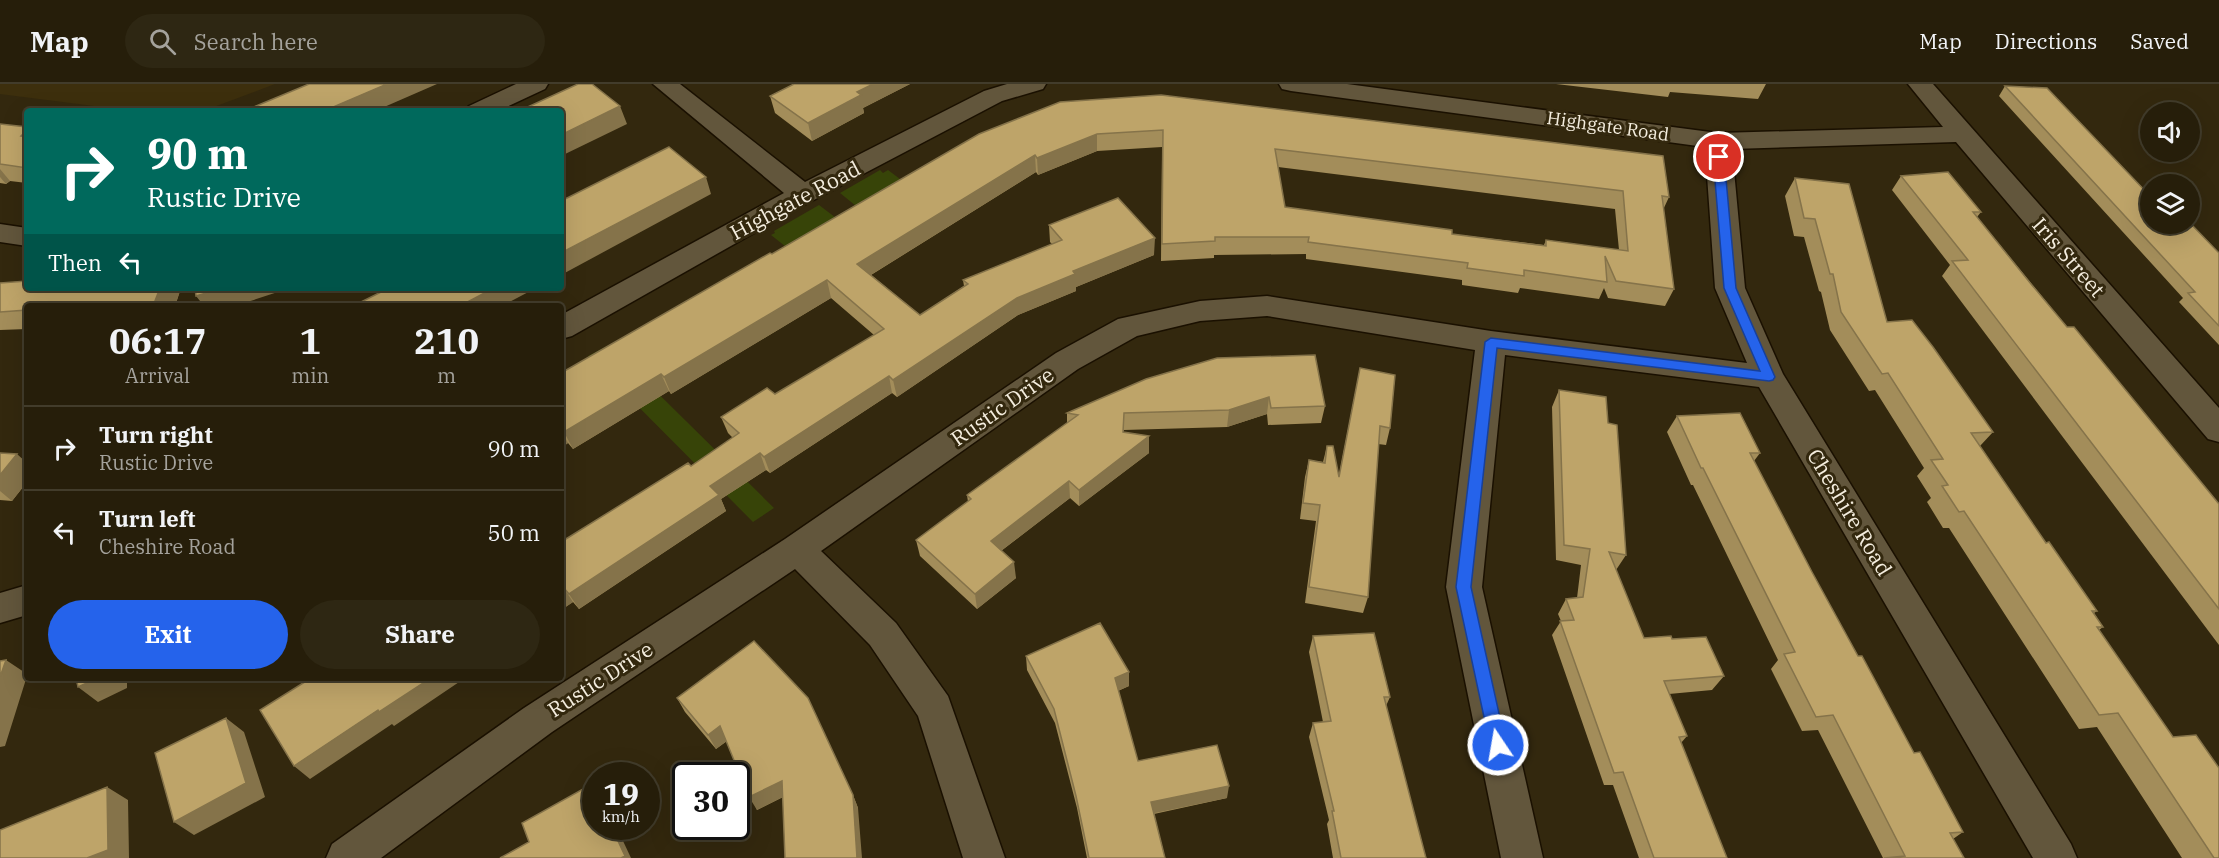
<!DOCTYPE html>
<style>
body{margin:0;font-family:"IBM Plex Serif",serif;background:#2e2713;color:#f1f3f6;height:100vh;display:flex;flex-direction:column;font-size:22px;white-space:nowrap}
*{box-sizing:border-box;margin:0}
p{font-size:20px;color:#a4a29c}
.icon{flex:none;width:33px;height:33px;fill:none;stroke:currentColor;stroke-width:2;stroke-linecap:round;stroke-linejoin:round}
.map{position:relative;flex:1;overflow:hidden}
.details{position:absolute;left:24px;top:219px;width:540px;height:378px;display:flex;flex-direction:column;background:#261e0a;border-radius:6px;box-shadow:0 6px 24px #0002,0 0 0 2px #423c2b}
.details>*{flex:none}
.guide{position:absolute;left:24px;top:24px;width:540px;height:183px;border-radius:6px;box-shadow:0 6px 24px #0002,0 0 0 2px #423c2b;background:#00695c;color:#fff;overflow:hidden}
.fabs{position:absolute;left:2140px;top:18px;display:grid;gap:12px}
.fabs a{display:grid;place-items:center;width:60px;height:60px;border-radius:50%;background:#261e0a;box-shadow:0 6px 24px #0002,0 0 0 2px #423c2b;font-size:30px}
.speed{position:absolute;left:582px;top:678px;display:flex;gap:12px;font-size:30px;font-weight:700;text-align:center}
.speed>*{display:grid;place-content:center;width:78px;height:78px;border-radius:50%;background:#261e0a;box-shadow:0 6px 24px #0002,0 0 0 2px #423c2b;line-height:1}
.speed small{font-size:15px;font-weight:400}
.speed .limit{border:3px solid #111;border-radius:9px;background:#fff;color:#111}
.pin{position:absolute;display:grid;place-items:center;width:51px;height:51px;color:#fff;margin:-26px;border:3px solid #fff;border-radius:50%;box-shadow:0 2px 6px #0007}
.me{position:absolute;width:66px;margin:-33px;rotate:348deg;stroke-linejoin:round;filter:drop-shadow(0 0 4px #0008)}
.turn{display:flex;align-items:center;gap:21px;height:126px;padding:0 24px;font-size:27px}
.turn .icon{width:78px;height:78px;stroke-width:2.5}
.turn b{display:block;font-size:42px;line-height:51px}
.then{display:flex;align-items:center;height:57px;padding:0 24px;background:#0003;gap:12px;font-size:22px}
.eta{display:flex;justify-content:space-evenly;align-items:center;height:102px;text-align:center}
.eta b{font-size:36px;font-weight:700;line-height:42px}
.button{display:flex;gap:12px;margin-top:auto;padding:12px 24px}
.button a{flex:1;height:69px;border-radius:36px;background:#2563eb;color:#fff;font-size:24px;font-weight:700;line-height:69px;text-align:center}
.button a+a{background:#2e2713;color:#f1f3f6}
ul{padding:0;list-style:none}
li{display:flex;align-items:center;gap:18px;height:84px;padding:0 24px;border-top:2px solid #423c2b}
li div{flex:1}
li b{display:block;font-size:22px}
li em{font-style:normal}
header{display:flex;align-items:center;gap:36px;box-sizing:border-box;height:84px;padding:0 30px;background:#261e0a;border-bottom:2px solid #423c2b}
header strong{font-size:28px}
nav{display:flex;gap:33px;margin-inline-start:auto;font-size:21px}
.search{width:420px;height:54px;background:#2e2713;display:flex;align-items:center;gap:15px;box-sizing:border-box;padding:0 21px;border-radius:33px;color:#a4a29c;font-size:22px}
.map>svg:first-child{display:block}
.built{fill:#3d2f0d}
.green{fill:#374408}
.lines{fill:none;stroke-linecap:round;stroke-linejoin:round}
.minor-casing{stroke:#1a1000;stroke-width:3}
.minor{fill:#62563c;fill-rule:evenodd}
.wall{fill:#a38d5a;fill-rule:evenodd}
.shaded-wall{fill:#85734a}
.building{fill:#bea469;stroke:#85734a;stroke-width:1.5;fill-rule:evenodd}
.route{fill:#2563eb;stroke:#184099;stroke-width:1.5}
.labels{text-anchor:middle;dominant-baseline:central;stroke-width:6;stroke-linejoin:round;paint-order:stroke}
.far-street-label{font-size:18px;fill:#f4edde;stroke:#33280e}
.street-label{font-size:21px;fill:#f4edde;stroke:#33280e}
</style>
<header>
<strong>Map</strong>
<div class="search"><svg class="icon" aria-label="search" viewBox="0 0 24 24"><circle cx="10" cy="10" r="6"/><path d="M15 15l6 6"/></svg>Search here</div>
<nav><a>Map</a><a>Directions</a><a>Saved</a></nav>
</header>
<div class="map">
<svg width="2219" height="774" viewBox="0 0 2219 774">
<rect width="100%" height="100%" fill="#33280e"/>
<path class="built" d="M0,0H275L203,27H133L0,10Z"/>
<path class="green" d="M880,86L883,89L888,86L916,107L867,131L840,109Z
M819,121L848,143L800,174L771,151L775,149L774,147Z
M609,261L774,424L753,438L588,272Z"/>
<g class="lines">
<defs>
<path id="minor" d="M516,0H548L545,5L498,27H465L469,22Z
M653,0H680L805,98L984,7L1007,0H1046L1043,5L1002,17L789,129L572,252L561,255V231L784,109Z
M1279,0H1347L1718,49L1943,43L1908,0H1933L2219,324V358L2208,355L1956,58L1732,65L1745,204L1783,290L2071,760L2077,774H2033L1759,303L1505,271L1482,503L1543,774H1501L1446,503L1475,266L1267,232L1200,237L1137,252L1078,285L821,467L896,539L948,612L1005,774H963L918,632L870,561L795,485L552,648L381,774H326L332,760L524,624L785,455L1056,269L1118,235L1200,217L1267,212L1491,247L1747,279L1715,204L1705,63L1291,7L1282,5Z
M0,140L27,144V162L0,158Z
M27,501V531L0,539V509Z"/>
</defs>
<use href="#minor" class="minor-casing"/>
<use href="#minor" class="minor"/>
</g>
<path class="wall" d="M794,0H910L863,24L864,29L812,57L775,29L770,12Z
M1556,0H1766L1758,15L1670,8L1668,13Z
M2005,2L2151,140L2219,169V261L2179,218L2183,214L1999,12Z
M1060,18L1669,113L1663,126L1674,205L1665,222L1608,214L1604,204L1599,215L1520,204L1518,209L1462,201V196L1306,175V170L1214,171V174L1161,177L1162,63L1097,67L1038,91L1036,88L871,191L920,231L964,202L963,196L1052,160L1050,158L1049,141L1154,171L1076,203V207L1018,231L897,313L892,309L770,389L766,386L721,415L726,427L579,525L573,518L561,526V458L691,382L733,354L728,349L721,333L775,310L874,251L831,214L671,310L669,307L573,365L568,359L561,364V289L772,170ZM1278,83L1615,125L1619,166L1546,156L1544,161L1452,150L1285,123Z
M0,40L27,43V99L10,97L6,100L0,99Z
M1901,92L1981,128L1977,133L2067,243L2219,420V561L1942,192L1950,181L1892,106Z
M1795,94L1887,238L1993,348L1980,362L2046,459L2097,527L2094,529L2103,543L2099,546L2219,774H2182L2097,643L2079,645L1949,444H1943L1927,418L1931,414L1917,392L1924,384L1875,306L1869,307L1830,246L1821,208L1819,207L1804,153L1794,152L1785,112Z
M0,199L27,204H181L175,222H27V245L0,246Z
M1360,284L1390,344L1386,361L1378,360L1368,513L1363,529L1305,519L1316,437L1300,435L1305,393L1309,376L1323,378L1327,362L1339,391Z
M1146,295L1325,322L1321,339L1268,341L1267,330L1227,343L1124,346L1123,348L1149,352V369L1079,422L1070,414L1001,467L1016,494L977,525L920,472L916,456L968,418L967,411L1067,339V329Z
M1559,306L1608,339L1626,471L1616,486L1644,554L1672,555L1724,592L1712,606L1669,610L1687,652L1681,659L1727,774H1639L1613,701H1604L1552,551L1561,537L1558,530L1566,515L1577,514L1581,481L1556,476L1552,323Z
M1677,332L1760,369L1754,377L1812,488L1858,572L1914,669L1963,748L1953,755L1964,774H1883L1818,646L1802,647L1771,585L1778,576L1693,401H1691L1667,348Z
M0,369L27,379V398L12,417L0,416Z
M1313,552L1390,613L1386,622L1426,774H1333L1327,740L1329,736L1309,653L1313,639L1323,638L1309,568Z
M1026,572L1129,602L1118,607L1138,677L1227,714L1154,730L1165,774H1087L1077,724L1055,639L1027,586Z
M677,614L853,711L858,724L783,713L757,726L727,657L716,665L685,628Z"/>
<path class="shaded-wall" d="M387,0H437L375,27H324Z
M873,0H910L863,24L864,29L812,57L808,39L857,8Z
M620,22L627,40L561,72V51Z
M27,46V60L21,52Z
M1097,50V67L1038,91L1037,74Z
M1035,71L1036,88L861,197L857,180Z
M0,85L10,97L6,100L0,93Z
M706,93L711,110L561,191V169Z
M1155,154L1154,171L1076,203V207L1018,231L897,313L893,296L1017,214L1073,187Z
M827,196L831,214L671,310L664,293Z
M160,204H181L175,222H153Z
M223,204H290L235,222H204L196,212Z
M494,204H536L502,222H460Z
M661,290L669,307L573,365L564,348Z
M889,292L892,309L770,389L764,373Z
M1269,313L1267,330L1227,343L1229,326Z
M561,346L568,359L561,364Z
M1149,352V369L1079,422V406Z
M760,369L766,386L721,415L726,427L579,525L569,510L710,402Z
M17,370L27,379V398L12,417L0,407V391Z
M1069,397L1070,414L993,473L991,457Z
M1014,478L1016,494L977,525L975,510Z
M563,503L573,518L561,526V504Z
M6,576L27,590V592L5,662L0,663V593Z
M1129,588V602L1115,608V594Z
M98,594H127V604L98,618L78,603Z
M431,594H465L394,642L392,640L310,695L294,682L378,626Z
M226,634L244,648L265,713L194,751L174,738Z
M720,642L728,656L716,665L708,651Z
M782,697L789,710L757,726L749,713Z
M1229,702L1227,714L1150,730L1151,718Z
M107,703L128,716L129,774H87Z
M853,711L858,724L862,774H857Z
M611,742H616L631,774H621Z"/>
<path class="building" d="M309,0H387L324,27H244Z
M578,0H592L620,22L561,51V27H519Z
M794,0H873L857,8L861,11L808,39L770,12Z
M2005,2L2047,4L2151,113V140L2190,139L2219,169V242L2188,209L2195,208Z
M1161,11L1663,72L1669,113L1662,112L1674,205L1616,197L1605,172L1607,198L1524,186V192L1496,188L1467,184L1468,179L1308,158L1309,153H1215V157L1162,160L1163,46L1097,50L1037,74L1035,71L857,180L920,231L968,200L963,196L1062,156L1049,141L1118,114L1155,154L1073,187L1075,190L1017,214L893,296L889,292L764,373L760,369L710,402L719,411L569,510L563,503L561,504V458L688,379L691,382L739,349L721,333L767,304L775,310L884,245L827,196L664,293L661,290L564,348L561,345V289L770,169L772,170L979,50L1060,18ZM1275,65L1623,107L1628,167L1546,156V162L1452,150V146L1285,123Z
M0,40L27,43V46L21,52L27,53V84L0,80Z
M669,63L706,93L561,169V117Z
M1948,88L1981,128H1973L2031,200L2067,243H2074L2219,420V525L1952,177L1968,176L1901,92Z
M1795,94L1849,100L1887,238L1912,236L1933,263L1993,348L1971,349L2046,459L2049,458L2097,527H2092L2103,543H2097L2173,653L2196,651L2219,684V774H2214L2118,629L2099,631L1964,427L1959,428L1942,402L1948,401L1931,376L1943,375L1888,289L1882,290L1841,228L1833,190H1830L1815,135L1804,134Z
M27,197V204H160L153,222H27V226L0,228V199Z
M195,204H223L196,212Z
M389,204H494L460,222H353Z
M1315,271L1325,322L1271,324L1269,313L1229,326L1124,329L1123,348L1149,352L1079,406L1069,397L991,457L1014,478L975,510L916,456L971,415L967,411L1078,331L1067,329L1146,295L1217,274Z
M1360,284L1395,291L1390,344L1380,342L1368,513L1309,503L1320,421L1303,419L1309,376L1325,379L1327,362H1333L1339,393Z
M1559,306L1606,313L1608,339L1617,341L1626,471L1609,468L1644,554L1671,552L1672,555L1706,553L1724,592L1664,597L1687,652L1679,653L1727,774H1654L1623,688L1614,689L1560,537L1574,536L1566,515L1583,513L1590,465L1564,461Z
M1740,329L1760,369H1750L1812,488L1858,572H1862L1914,669L1920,668L1963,748L1950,749L1964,774H1884L1905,772L1833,631L1816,633L1784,570L1795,568L1703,384H1701L1677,332Z
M0,369L17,370L0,391Z
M1100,539L1129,588L1115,594L1138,677L1217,661L1229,702L1151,718L1165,774H1089L1076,712L1054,625L1026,572Z
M1374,549L1390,613H1384L1426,774H1341L1332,727H1334L1313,639L1331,637L1313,552Z
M754,557L808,614L853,711L857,774H785L782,697L749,713L720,642L708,651L677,614Z
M6,576L0,593V577Z
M76,594H98L78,603Z
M311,594H431L379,628L378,626L294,682L260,626Z
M226,634L246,699L174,738L155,669Z
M592,700L596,707V742H611L625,772L621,774H500L529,758L522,739Z
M107,703L108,766L87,774H0V746Z"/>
<path class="route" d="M1719,69L1724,73L1736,204L1775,293L1773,296L1769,297L1497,264L1471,503L1506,661L1503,666L1498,668L1492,666L1490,661L1456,503L1485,258L1491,254L1760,287L1724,204L1713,73Z"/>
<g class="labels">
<g class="far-street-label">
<text transform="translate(1608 42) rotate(8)">Highgate Road</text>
</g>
<g class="street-label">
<text transform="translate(795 116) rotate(-28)">Highgate Road</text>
<text transform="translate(2069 173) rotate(49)">Iris Street</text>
<text transform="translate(1002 322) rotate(-35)">Rustic Drive</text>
<text transform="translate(1850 428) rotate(59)">Cheshire Road</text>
<text transform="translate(600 595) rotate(-33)">Rustic Drive</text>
</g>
</g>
</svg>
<div class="fabs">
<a><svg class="icon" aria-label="sound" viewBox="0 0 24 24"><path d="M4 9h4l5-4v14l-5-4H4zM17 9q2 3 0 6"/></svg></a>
<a><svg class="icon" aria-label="layers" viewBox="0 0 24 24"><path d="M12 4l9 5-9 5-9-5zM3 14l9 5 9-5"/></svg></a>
</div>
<div class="speed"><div>19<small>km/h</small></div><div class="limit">30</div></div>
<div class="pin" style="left:1719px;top:73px;background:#d93025"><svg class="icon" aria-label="arrive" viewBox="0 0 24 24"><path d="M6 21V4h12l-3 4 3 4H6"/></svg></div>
<svg class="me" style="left:1498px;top:661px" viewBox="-20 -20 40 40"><circle r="17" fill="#2563eb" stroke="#fff" stroke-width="3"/><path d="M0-11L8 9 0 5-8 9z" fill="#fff"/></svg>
<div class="guide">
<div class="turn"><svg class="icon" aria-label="right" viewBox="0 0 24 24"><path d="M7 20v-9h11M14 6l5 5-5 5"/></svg><div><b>90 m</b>Rustic Drive</div></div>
<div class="then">Then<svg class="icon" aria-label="left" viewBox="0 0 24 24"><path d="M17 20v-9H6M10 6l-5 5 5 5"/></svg></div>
</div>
<section class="details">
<div class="eta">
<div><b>06:17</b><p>Arrival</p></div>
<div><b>1</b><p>min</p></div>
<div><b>210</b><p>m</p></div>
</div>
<ul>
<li><svg class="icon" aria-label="right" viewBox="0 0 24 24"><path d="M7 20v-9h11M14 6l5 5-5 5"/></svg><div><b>Turn right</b><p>Rustic Drive</p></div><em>90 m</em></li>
<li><svg class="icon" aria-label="left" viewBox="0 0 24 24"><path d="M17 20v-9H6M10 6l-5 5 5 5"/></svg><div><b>Turn left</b><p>Cheshire Road</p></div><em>50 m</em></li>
</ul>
<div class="button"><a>Exit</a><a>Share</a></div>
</section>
</div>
